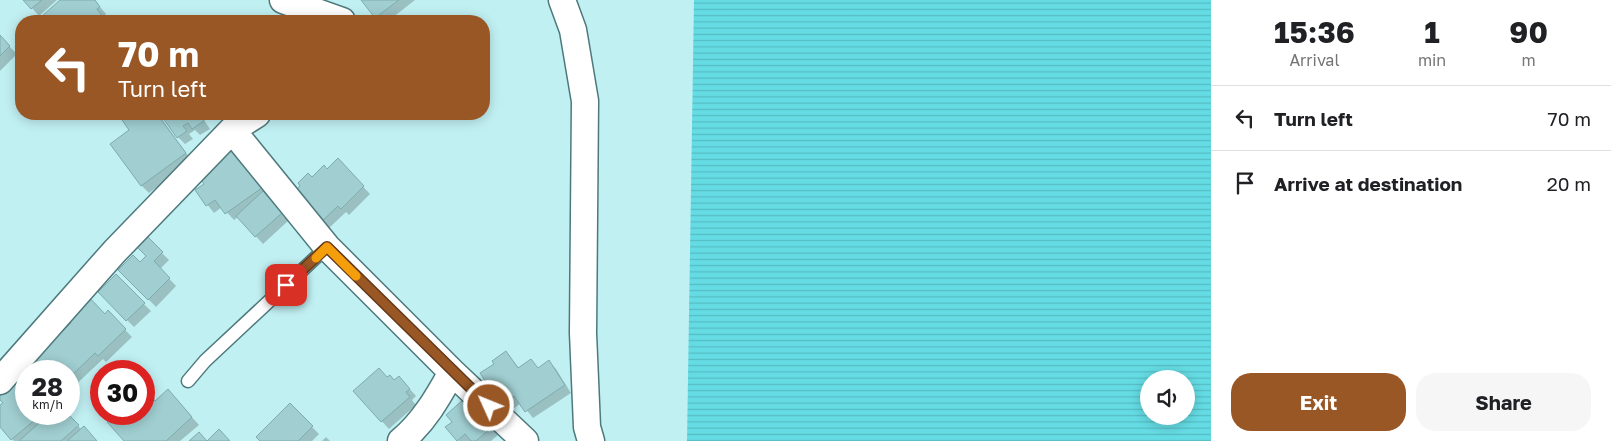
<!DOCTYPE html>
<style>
body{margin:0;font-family:"Golos Text",sans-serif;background:#f6f6f6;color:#202124;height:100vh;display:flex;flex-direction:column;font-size:19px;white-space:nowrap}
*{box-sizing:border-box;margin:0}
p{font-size:16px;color:#757577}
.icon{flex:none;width:28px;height:28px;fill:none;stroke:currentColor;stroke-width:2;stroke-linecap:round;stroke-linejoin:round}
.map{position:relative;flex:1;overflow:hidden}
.side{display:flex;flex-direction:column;background:#fff;width:400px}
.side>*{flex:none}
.hud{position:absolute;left:15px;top:15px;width:475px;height:105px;border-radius:20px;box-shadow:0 2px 12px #0003;background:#995725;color:#fff;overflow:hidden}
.fabs{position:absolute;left:1140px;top:370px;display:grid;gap:10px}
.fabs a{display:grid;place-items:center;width:55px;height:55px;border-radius:50%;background:#fff;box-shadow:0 2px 12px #0003;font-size:25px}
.speed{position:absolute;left:15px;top:360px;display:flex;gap:10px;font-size:25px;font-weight:700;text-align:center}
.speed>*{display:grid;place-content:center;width:65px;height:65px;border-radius:50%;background:#fff;box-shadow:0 2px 12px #0003;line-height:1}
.speed small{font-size:12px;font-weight:400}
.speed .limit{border:8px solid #d22;background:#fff;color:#111}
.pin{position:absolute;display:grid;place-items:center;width:42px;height:42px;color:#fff;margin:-21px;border-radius:10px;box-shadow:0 2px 8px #0006}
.me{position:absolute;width:55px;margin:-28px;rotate:314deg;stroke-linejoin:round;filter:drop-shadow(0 0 4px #0008)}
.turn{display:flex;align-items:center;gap:18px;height:105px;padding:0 20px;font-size:22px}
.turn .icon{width:65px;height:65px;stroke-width:2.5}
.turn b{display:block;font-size:35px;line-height:42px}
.eta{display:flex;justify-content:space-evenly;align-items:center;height:85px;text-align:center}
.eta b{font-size:30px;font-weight:700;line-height:35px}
.primary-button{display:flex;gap:10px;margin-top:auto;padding:10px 20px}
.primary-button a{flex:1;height:58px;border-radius:20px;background:#995725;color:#fff;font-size:20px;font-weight:700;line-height:58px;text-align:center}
.primary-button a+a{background:#f6f6f6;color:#202124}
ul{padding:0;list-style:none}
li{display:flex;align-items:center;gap:15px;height:65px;padding:0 20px;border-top:1px solid #e0e0e0}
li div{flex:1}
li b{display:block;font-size:19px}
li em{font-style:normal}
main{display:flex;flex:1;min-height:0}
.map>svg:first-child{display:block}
.water{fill:url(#water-rules);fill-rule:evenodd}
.shadow{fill:#0003}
.building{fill:#a0ced1;stroke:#7eabaf}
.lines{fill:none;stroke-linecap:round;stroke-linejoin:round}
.service-casing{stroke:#4e797c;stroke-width:15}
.minor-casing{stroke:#4e797c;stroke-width:29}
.service{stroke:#fff;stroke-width:12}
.minor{stroke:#fff;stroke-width:26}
.route-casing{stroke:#633918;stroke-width:12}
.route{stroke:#995725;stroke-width:9}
.slow{stroke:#f59e0b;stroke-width:9}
</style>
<main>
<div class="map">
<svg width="1211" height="441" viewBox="0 0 1211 441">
<defs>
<pattern id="water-rules" width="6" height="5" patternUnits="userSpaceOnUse" patternTransform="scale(1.25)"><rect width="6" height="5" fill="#65dce4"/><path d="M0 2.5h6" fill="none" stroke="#56bcc3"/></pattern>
</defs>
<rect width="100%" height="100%" fill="#c1f0f3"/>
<path class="water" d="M694,0H1211V441H687ZM1149,379H1186V416H1149Z"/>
<path class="shadow" d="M25,0H57L39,16Z
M62,0H94L106,14L103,17L106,21H48L43,16Z
M363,0H415L388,21H380Z
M0,37L17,54L0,71Z
M127,114H158L192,161L149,193L142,186L112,144L131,130L122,118Z
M162,114H200L210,129L200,135L195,130L189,134L193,139L185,144L178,137Z
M215,114H224L219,118Z
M244,152L272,193L266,197L288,221L263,244L238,217L234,220L222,207L214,213L196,190Z
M338,160L370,194L349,215L346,212L328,229L294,194L312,179L327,171Z
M148,239L169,260L160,269L176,286L156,307L119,270L140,264L148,256Z
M116,276L151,311L134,327L99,292Z
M108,312L132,337L106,362L103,359L69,391V371H49L36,358L73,323L105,316Z
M506,352L519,368L531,361L539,369L549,362L556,369L571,393L533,418L521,403L509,412L502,404L496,364Z
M29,364L36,371H26V414H67L82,430L96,441H14L0,425V407L5,403L0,397Z
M388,379L406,385L416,396L412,400L416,405L389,429L355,392Z
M149,396L155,402L175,398L199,425L180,441H125L108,422L118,414H144V400Z
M290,405L319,434L312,441H262Z
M472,406L498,435L491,441H459L447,428Z
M326,437L330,441H322Z"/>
<path class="building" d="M23,0H42L31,9Z
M60,0H95L100,7L97,9L103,17L98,21H46L42,16Z
M361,0H399L375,18Z
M0,35L10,46L0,56Z
M125,114H157L186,153L141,186L110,144L129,130L120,117Z
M160,114H199L204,121L192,129L188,123L183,126L187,131L177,138Z
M237,144L266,185L225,214L215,200L206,206L195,190L204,184L196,172Z
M338,158L364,186L341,209L338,206L320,223L292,193L300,186L298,183L308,173L312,177L324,165L327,169Z
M263,191L282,213L255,237L236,216Z
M148,237L163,252L154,261L170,278L148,300L118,270L133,255L140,262L146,256L137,247Z
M116,274L145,303L126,321L98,292Z
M88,296L105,314L108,310L126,329L98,356L95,353L69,378V371H47L35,358L71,323L66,317Z
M506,351L518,368L531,359L538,368L549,360L565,385L525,412L514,396L501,405L480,373L494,364L492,361Z
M29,362L37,371H26V414H42L11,440L0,427V405L3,403L0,400V395L14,383Z
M379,368L387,377L390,375L394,380L399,376L410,389L406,392L410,397L381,422L353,391Z
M168,389L192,417L166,441H124L107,422L116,414H144V399L149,394L155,401Z
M465,398L492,427L476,441H471L465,434L457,441L445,427L452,422L446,415Z
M290,403L313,426L298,441H260L256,437Z
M49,414L53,417L56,414H68L79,425L61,441H19Z
M84,426L97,441H67Z
M219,429L230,441H207Z
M199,432L207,441H189Z"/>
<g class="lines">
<defs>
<path id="service" d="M188,381L205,361L327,247"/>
<path id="minor" d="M283,0L342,21
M562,0L573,30L585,101L583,333L587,427L591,441
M232,130L327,247L452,372L525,441
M0,381L115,251L232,130L257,114
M401,441C424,422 438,397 452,372"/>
</defs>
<use href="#service" class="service-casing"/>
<use href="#minor" class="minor-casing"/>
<use href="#service" class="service"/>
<use href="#minor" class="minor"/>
</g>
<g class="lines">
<defs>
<path id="route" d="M286,285L327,247L489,406"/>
</defs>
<use href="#route" class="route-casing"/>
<use href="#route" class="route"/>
<path class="slow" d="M316,258L327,247L356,276"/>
</g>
</svg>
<div class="fabs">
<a><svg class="icon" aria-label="sound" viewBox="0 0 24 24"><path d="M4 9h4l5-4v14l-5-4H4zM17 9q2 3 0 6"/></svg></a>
</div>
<div class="speed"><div>28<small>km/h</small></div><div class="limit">30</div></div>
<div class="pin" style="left:286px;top:285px;background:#d93025"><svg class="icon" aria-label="arrive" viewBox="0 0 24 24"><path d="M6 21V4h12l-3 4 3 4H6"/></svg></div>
<svg class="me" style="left:489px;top:406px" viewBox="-20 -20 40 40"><circle r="17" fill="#995725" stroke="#fff" stroke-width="3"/><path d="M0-11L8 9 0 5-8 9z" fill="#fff"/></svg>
<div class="hud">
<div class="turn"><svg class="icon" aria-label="left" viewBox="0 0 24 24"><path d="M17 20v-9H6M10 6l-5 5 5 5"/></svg><div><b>70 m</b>Turn left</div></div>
</div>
</div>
<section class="side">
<div class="eta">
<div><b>15:36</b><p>Arrival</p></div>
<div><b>1</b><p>min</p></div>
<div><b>90</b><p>m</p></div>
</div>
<ul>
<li><svg class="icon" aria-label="left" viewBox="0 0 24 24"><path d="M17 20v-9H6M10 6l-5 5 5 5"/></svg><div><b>Turn left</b></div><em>70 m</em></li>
<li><svg class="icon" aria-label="arrive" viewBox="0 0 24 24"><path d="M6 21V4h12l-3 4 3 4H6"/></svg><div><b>Arrive at destination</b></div><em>20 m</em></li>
</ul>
<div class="primary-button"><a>Exit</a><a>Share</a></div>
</section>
</main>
